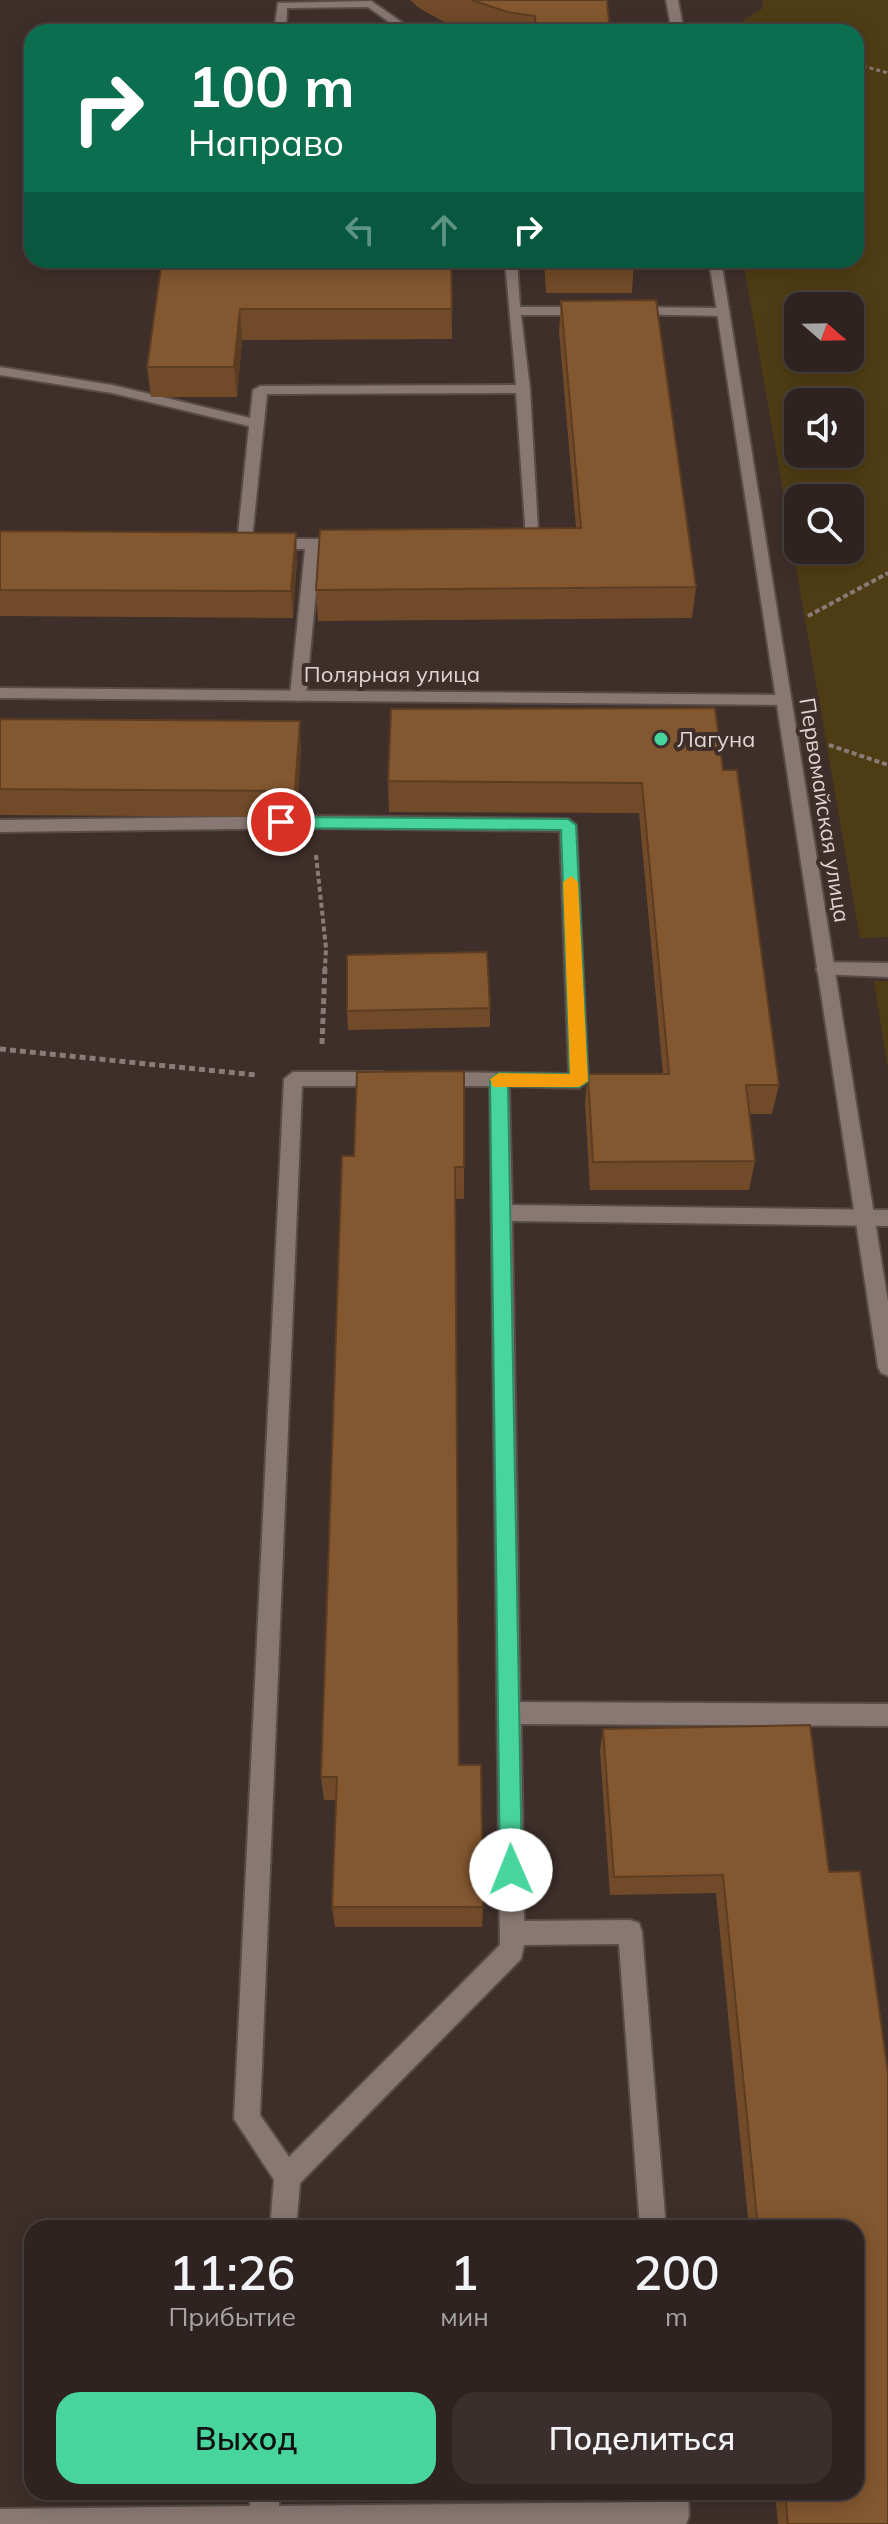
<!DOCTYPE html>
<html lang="ru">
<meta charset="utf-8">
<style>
body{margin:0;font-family:Mulish,sans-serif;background:#3a2f2d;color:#f1f3f6;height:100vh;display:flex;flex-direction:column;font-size:30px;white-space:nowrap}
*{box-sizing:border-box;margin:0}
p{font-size:26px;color:#a7a4a5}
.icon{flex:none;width:44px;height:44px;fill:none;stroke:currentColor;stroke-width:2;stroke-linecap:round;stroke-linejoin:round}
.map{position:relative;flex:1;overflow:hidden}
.drawer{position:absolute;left:24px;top:2220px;width:840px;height:280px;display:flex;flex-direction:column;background:#2e2320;border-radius:24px;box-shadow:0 4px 20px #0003,0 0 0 2px #49403e}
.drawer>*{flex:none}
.hud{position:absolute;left:24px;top:24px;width:840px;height:244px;border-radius:24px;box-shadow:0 4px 20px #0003,0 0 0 2px #49403e;background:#0b6e4f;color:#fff;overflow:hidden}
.needle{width:52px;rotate:110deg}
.tools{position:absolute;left:784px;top:292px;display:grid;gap:16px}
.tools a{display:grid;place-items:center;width:80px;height:80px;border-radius:16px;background:#2e2320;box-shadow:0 4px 20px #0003,0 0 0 2px #49403e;font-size:40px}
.pin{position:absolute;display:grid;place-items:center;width:68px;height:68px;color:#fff;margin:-34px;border:4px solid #fff;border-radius:50%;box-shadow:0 2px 8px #0007}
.me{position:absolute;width:88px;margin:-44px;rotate:359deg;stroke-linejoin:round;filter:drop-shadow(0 0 6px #0008)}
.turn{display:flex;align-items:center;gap:28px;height:168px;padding:0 32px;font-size:36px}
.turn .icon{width:104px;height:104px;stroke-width:2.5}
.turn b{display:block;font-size:56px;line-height:68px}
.lanes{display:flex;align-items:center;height:76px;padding:0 32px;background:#0003;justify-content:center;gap:40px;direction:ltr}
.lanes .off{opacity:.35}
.eta{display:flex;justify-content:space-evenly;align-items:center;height:136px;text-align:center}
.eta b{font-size:48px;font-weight:600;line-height:56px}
.primary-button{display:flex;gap:16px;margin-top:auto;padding:16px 32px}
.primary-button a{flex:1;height:92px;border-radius:24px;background:#47d49d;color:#111;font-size:32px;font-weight:600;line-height:92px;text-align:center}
.primary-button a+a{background:#3a2f2d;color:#f1f3f6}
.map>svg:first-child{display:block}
.green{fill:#4e3d14;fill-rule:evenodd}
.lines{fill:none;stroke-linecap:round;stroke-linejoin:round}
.service-casing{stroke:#584c48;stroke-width:4}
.minor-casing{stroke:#584c48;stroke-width:4}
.tertiary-casing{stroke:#584c48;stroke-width:4}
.path-far2{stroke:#897c78;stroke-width:3;stroke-dasharray:4 3;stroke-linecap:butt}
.path-far1{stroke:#897c78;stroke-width:4;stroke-dasharray:5 3;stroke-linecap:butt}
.path{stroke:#897c78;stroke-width:5;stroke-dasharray:6 4;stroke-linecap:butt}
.service{fill:#887772;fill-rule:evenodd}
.minor{fill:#887772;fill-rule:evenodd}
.tertiary{fill:#887772;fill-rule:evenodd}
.wall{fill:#714b29}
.shaded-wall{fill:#5c3d22}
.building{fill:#835730;stroke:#5c3d22;stroke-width:2}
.route{fill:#47d49d;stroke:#2e8a66;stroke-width:2}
.slow{fill:#f59e0b}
.poi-dot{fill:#47d49d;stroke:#3e2f2a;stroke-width:3}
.labels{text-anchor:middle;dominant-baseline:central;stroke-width:8;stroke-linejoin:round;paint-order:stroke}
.street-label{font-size:22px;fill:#dfd5d2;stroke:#3e2f2a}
.poi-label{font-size:22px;fill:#dfd5d2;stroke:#3e2f2a;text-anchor:start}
</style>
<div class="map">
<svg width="888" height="2524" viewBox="0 0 888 2524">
<rect width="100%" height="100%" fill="#3e2f2a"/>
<path class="green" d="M762,0H888V937L860,938L743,260H856V32H725L763,8ZM798,306H850V358H798ZM798,402H850V454H798ZM798,498H850V550H798Z
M874,981H888V1070Z"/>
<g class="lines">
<defs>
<path id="service" d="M371,1L416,32H403L368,7L287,8L286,32H274L278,3Z
M505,260H517L520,307H587L594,311L587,315H521L530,389L539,547L524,549L517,544L526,539L516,393L267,394L252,539H344L351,544L344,549H320L306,696L298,701L290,696L305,549H244L237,544L249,426L112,393L0,375V367L112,385L250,418L253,390L260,386L516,385Z
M631,307L723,308L730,312L723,316L626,314L624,311Z
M313,816L568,819L576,825L588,1081L579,1088L509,1086L512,1205L888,1210V1226L512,1221L520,1702L888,1704V1726L521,1724L524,1921L630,1920L639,1923L642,1932L666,2228H640L619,1944L524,1945L521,1959L300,2183L296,2228H270L274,2180L234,2119L284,1079L293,1072H383L392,1079L383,1086H302L260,2115L289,2157L500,1945L490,1086H439L430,1079L439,1072L569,1074L560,831L313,828L0,832V820Z
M825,962L888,963V977L819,974L816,969Z
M251,2492H279V2506L660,2502V2492H688L689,2516L686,2524H0V2509L250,2506Z"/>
<path id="minor" d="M0,688L783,695L791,700L783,705L0,698Z"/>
<path id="tertiary" d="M666,0H678L684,32H672Z
M709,260H721L888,1302V1376L881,1373L878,1367Z"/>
</defs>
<use href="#service" class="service-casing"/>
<use href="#minor" class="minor-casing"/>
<use href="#tertiary" class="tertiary-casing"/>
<path class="path-far2" d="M718,26L739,32
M856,64L888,73"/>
<path class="path-far1" d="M808,616L888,573
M829,745L888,765
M316,855L326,948L325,968"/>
<path class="path" d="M322,1044L325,966
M0,1049L256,1075"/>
<use href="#service" class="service"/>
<use href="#minor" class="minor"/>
<use href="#tertiary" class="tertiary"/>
</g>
<path class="wall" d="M410,0H607L610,32H468L455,28L419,8Z
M162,260H451L452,339L242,340L237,397H151L147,367Z
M544,260H634L632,293H546Z
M561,301L696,587L692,618L318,621L316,590L576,528L559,331Z
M0,531L297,559L293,618L0,616Z
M0,719L301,747L297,817L0,815Z
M723,770L779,1085L772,1114H749L755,1161L749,1190H590L585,1103L588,1074H663L639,813L389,812L388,781Z
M490,1008V1027L348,1030L347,1011Z
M354,1156L464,1167V1199H455L459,1765L483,1907L482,1927H335L332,1907L336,1800H324L321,1777Z
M603,1729L829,1872L888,2524H778L775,2492H856V2228H749L716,1893L610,1895L600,1750Z"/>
<path class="shaded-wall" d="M240,309L242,340L237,397L234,367Z
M296,533L297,559L293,618L291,591Z
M300,721L301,747L297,817L295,791Z"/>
<path class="building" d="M472,0H607L610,32H536L535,16L507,12Z
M162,260H451L452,309H240L234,367H147Z
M547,260H634V263H547Z
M656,300L696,587L316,590L320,530L581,528L561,301Z
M0,531L296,533L291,591L0,590Z
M715,708L723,770H737L779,1085H746L755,1161L593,1162L588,1074H669L642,783L388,781L391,709Z
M0,719L300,721L295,791L0,789Z
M487,952L490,1008L347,1011V955Z
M464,1071V1167H455L459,1765H481L483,1907H332L337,1777H321L342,1156H354L357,1072Z
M810,1725L829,1872L860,1871L888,2073V2524H788L785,2492H856V2228H758L723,1875L614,1877L603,1729Z"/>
<path class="route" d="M281,817L568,819L576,825L588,1081L579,1087L508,1086L522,1870L519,1878L511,1881L503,1878L500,1870L490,1079L499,1073L570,1074L561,830L281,828L274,822Z"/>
<path class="slow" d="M571,876L578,882L588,1081L579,1087H493L490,1079L499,1073L570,1074L563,882Z"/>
<circle class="poi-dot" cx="661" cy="739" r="8"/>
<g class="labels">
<g class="street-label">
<text x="392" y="674">Полярная улица</text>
<text transform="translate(825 810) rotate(81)">Первомайская улица</text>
</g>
<g class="poi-label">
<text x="677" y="739">Лагуна</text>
</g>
</g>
</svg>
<div class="tools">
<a><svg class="needle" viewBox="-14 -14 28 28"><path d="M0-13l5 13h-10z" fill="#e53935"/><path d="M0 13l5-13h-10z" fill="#a7a4a5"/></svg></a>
<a><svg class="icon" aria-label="sound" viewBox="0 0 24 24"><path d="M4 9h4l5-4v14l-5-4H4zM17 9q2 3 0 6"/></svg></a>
<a><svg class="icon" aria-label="search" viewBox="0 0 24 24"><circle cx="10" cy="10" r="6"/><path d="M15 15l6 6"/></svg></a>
</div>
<div class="pin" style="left:281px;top:822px;background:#d93025"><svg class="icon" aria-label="arrive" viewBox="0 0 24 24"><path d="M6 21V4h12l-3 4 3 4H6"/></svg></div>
<svg class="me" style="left:511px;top:1870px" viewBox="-20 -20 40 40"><circle r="19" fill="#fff"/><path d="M0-13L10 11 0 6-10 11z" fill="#47d49d"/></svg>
<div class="hud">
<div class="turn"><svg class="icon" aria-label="right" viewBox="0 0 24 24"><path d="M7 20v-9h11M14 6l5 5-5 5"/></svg><div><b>100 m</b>Направо</div></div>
<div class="lanes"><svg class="icon off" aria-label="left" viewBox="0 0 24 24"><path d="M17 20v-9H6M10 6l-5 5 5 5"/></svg><svg class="icon off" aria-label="ahead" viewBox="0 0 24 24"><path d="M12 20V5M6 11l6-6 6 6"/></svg><svg class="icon" aria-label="right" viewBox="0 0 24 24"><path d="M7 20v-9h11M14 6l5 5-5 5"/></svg></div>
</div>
<section class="drawer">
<div class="eta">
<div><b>11:26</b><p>Прибытие</p></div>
<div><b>1</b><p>мин</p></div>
<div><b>200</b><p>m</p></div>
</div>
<div class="primary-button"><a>Выход</a><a>Поделиться</a></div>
</section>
</div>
